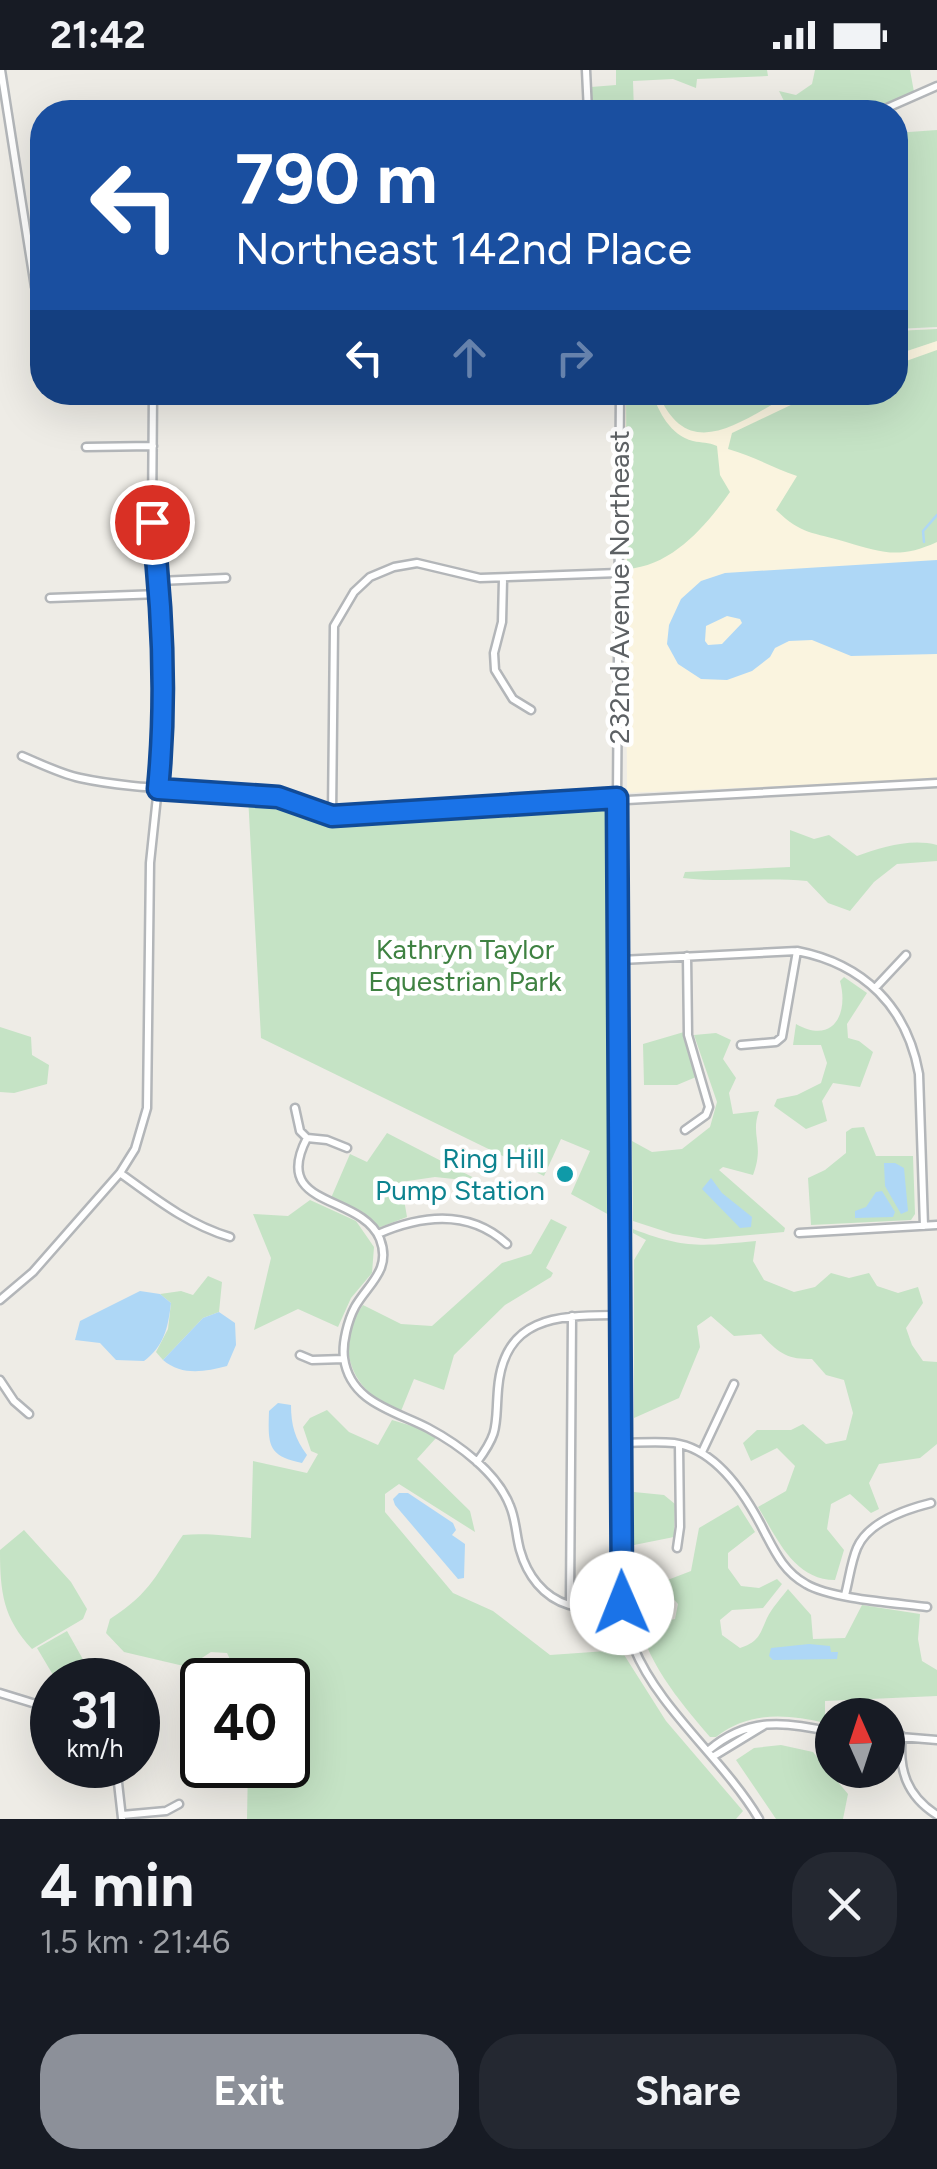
<!DOCTYPE html>
<meta charset="utf-8">
<style>
body{margin:0;font-family:Figtree,sans-serif;background:#242831;color:#f1f3f6;height:100vh;display:flex;flex-direction:column;font-size:38px;white-space:nowrap}
*{box-sizing:border-box;margin:0}
p{font-size:32px;color:#9ea1a6}
.icon{flex:none;width:55px;height:55px;fill:none;stroke:currentColor;stroke-width:2;stroke-linecap:round;stroke-linejoin:round}
.map{position:relative;height:1749px;overflow:hidden}
.sheet{display:flex;flex-direction:column;background:#171b24;flex:1}
.sheet>*{flex:none}
.guide{position:absolute;left:30px;top:30px;width:878px;height:305px;border-radius:40px;box-shadow:0 10px 40px #0002;background:#1a4fa0;color:#fff;overflow:hidden}
.needle{width:65px;rotate:357deg}
.controls{position:absolute;left:815px;top:1628px;display:grid;gap:20px}
.controls a{display:grid;place-items:center;width:90px;height:90px;border-radius:50%;background:#171b24;box-shadow:0 10px 40px #0002;font-size:50px}
.speed{position:absolute;left:30px;top:1588px;display:flex;gap:20px;font-size:50px;font-weight:700;text-align:center}
.speed>*{display:grid;place-content:center;width:130px;height:130px;border-radius:50%;background:#171b24;box-shadow:0 10px 40px #0002;line-height:1}
.speed small{font-size:25px;font-weight:400}
.speed .limit{border:5px solid #111;border-radius:15px;background:#fff;color:#111}
.pin{position:absolute;display:grid;place-items:center;width:85px;height:85px;color:#fff;margin:-42px;border:5px solid #fff;border-radius:50%;box-shadow:0 2px 10px #0007}
.me{position:absolute;width:110px;margin:-55px;rotate:359deg;stroke-linejoin:round;filter:drop-shadow(0 0 8px #0008)}
.turn{display:flex;align-items:center;gap:35px;height:210px;padding:0 40px;font-size:45px}
.turn .icon{width:130px;height:130px;stroke-width:2.5}
.turn b{display:block;font-size:70px;line-height:85px}
.lanes{display:flex;align-items:center;height:95px;padding:0 40px;background:#0003;justify-content:center;gap:50px;direction:ltr}
.lanes .off{opacity:.35}
.round{display:grid;place-items:center;flex:none;width:105px;height:105px;border-radius:40px;background:#242831}
.overview{display:flex;align-items:center;justify-content:space-between;height:170px;padding:0 40px}
h1{font-size:60px;font-weight:700;line-height:75px}
.primary-button{display:flex;gap:20px;margin-top:auto;padding:20px 40px}
.primary-button a{flex:1;height:115px;border-radius:40px;background:#8c9099;color:#fff;font-size:40px;font-weight:700;line-height:115px;text-align:center}
.primary-button a+a{background:#242831;color:#f1f3f6}
.status{display:flex;justify-content:space-between;align-items:center;height:70px;padding:0 50px;background:#171b24;direction:ltr}
.status svg{height:28px;fill:currentColor}
.map>svg:first-child{display:block}
.commercial{fill:#faf4df}
.green{fill:#c5e3c5}
.water{fill:#aed7f6;fill-rule:evenodd}
.lines{fill:none;stroke-linecap:round;stroke-linejoin:round}
.stream{stroke:#aed7f6;stroke-width:2.5}
.minor-casing{stroke:#b3b6b9;stroke-width:11}
.minor{stroke:#fff;stroke-width:6}
.route-casing{stroke:#114b97;stroke-width:25}
.route{stroke:#1a73e8;stroke-width:18}
.culture-dot{fill:#0f9aa8;stroke:#fff;stroke-width:4}
.labels{text-anchor:middle;dominant-baseline:central;stroke-width:9;stroke-linejoin:round;paint-order:stroke}
.street-label{font-size:28px;fill:#5d6164;stroke:#fff}
.park-label{font-size:28px;fill:#3f8242;stroke:#fff}
.culture-label{font-size:28px;fill:#0d838f;stroke:#fff;text-anchor:end}
</style>
<div class="status"><b>21:42</b><svg viewBox="0 0 49 12"><path d="M0 12V9h3v3zM5 12V6h3v6zM10 12V3h3v9zM15 12V0h3v12zM26 1h20v11H26zM47 4h2v5h-2z"/></svg></div>
<div class="map">
<svg width="937" height="1749" viewBox="0 0 937 1749">
<rect width="100%" height="100%" fill="#eeece6"/>
<path class="commercial" d="M937,259V709L627,723L625,323L895,322V261Z"/>
<path class="green" d="M616,0H767L768,6L697,9L696,18L673,9L633,11L634,42H592L591,17L616,15Z
M815,0H910L914,22L868,42H796L785,33L779,21L796,25L812,14Z
M937,60V257L895,259V63Z
M937,259V271L895,285V261Z
M937,280V472C900,489 883,483 846,472C813,462 802,465 776,440L797,406C773,398 753,386 728,379L732,363L816,323L895,322V295Z
M626,323H652C659,342 670,365 693,371C702,373 708,372 717,376L720,405L730,422C706,456 672,496 627,499Z
M658,323H793C743,349 689,397 658,323Z
M248,726L332,746L617,728L622,1152L571,1124L590,1081L561,1069L544,1106L261,968Z
M790,760L814,769L829,765L857,786C882,777 911,768 937,775V791L897,794L874,812L850,841L828,833L807,811C765,807 724,813 683,808L685,802L790,797Z
M844,907L867,923L847,954L848,968L859,971L873,982L860,1017L833,1013L822,1031L827,1051L806,1059L774,1036L777,1029L797,1025L821,1013L827,993L821,975H793L796,954C833,975 849,944 840,911Z
M0,957L31,967L32,985L49,995L47,1014L14,1023L0,1022Z
M684,962L696,1007L677,1015H644L643,974Z
M716,963L731,970L723,989L736,1008L729,1023L733,1044L759,1041C750,1067 765,1073 753,1105L723,1097L719,1100L785,1158L784,1162L705,1169L673,1164L633,1151L632,1071L652,1082L682,1079L710,1057L717,1032L694,965Z
M864,1057L876,1086H913L915,1144L911,1150L811,1155L808,1108L825,1100L846,1083V1062L852,1058Z
M387,1063L482,1112L435,1107L401,1112L407,1147L378,1158L364,1143L331,1128L350,1084L367,1092Z
M310,1130L356,1151L374,1177L372,1203L351,1228L338,1257L298,1239L254,1260L271,1188L253,1144L288,1146Z
M551,1149L567,1157L546,1198L553,1203L551,1207L505,1235L454,1285L444,1320L414,1309L401,1341C354,1326 331,1277 363,1235L401,1254L432,1256L502,1193L531,1184Z
M633,1159C685,1179 702,1176 756,1171L753,1191L764,1210L794,1222L815,1217L831,1203L849,1208L869,1203L877,1216L898,1223L918,1217L923,1233L906,1258L912,1275L923,1291L937,1292V1374L920,1388L879,1394L869,1413L879,1439L871,1443L850,1424L831,1434L827,1459L844,1480L835,1510C794,1510 777,1468 758,1437L786,1421L795,1396L777,1378L751,1391L743,1373L757,1360H791L803,1354L826,1374L846,1370L853,1343L844,1310L826,1305L812,1289C787,1290 777,1282 761,1264L734,1266L711,1246L697,1256L700,1277L679,1328L634,1348V1190L646,1170L633,1163Z
M208,1206L222,1212L219,1242L203,1248L163,1290L156,1282L168,1259L171,1233L160,1224L181,1221L193,1225Z
M327,1340L349,1362L378,1375L392,1350L422,1359L436,1368L417,1389L470,1441L475,1462L399,1414L385,1424V1442L453,1523L493,1541L550,1585L621,1580L666,1651L743,1741L736,1749H247L248,1695H288V1610H240L227,1583L211,1582L188,1597L124,1582L106,1563L110,1549C152,1522 156,1504 183,1465C207,1463 227,1466 251,1468L253,1391L307,1403L318,1384L311,1381L303,1357L310,1348Z
M634,1422L664,1425L675,1434L674,1467L634,1475Z
M738,1435L755,1462L728,1483V1498L741,1516L759,1518L777,1509L782,1514L763,1538L732,1540L720,1550L722,1565L740,1578C759,1572 760,1564 767,1548C772,1538 781,1528 788,1519L811,1545L813,1569L845,1568L862,1535L920,1544L918,1569L922,1591L937,1600V1626L825,1631V1653C786,1644 750,1641 716,1667H710C677,1628 645,1591 636,1540L656,1553L675,1549L678,1534L671,1526L653,1524L652,1516L691,1501L699,1458Z
M24,1460L71,1512L87,1539L83,1549L32,1579C3,1548 0,1522 0,1480Z
M67,1561L85,1593L56,1610L37,1578Z
M781,1675L813,1682L848,1724L843,1749H776L736,1690L754,1678Z"/>
<path class="water" d="M937,490V584L851,586L812,570L789,571L775,578L770,587L752,601L727,610L701,609L678,594L667,574L669,555L681,529L701,511L725,503ZM727,546L740,549L742,553L722,574L708,575L705,571L706,556Z
M884,1093H895L904,1098L908,1141L901,1144L885,1116Z
M711,1108L722,1123L752,1147L751,1157L740,1158L702,1119Z
M882,1121L895,1142L893,1147L855,1148V1141L866,1137L876,1122Z
M140,1221L160,1224L171,1233C168,1258 164,1276 144,1291L116,1290L100,1273L75,1270L80,1251Z
M219,1242L235,1253L236,1275L227,1296C204,1302 182,1306 163,1290L203,1248Z
M278,1333L291,1335C291,1355 295,1369 307,1385L302,1393C267,1386 268,1374 269,1341Z
M399,1423H408L453,1453L456,1460L452,1465L465,1474L464,1508L458,1509L395,1435L393,1429Z
M809,1574L830,1576L831,1582H838L837,1589L773,1590L769,1586L771,1578Z"/>
<g class="lines">
<path class="stream" d="M924,472L923,461L937,445"/>
<defs>
<path id="minor" d="M1,0L35,217
M586,0L588,42
M878,42L937,16
M620,322L617,728L622,1533C626,1548 628,1564 634,1578C659,1639 724,1690 759,1749
M86,377L153,376
M503,509L502,552L494,583L495,600L513,629L531,640
M159,511L226,508
M50,528L160,524
M22,686C41,694 61,704 80,708C163,726 253,713 332,746L937,713
M332,746L334,556L354,522L370,507L394,497L417,493L480,508L618,503
M621,890L797,881C864,894 907,937 919,1004L924,1156
M876,917L906,885
M741,975L776,972L782,967L797,881
M295,1038L300,1061L307,1068L327,1070L347,1078
M685,1060L706,1045L709,1037L688,965L687,886
M307,1068C270,1139 361,1123 380,1169C392,1200 368,1214 355,1237C348,1250 342,1273 344,1288C350,1333 396,1341 428,1358C458,1374 497,1402 510,1436C516,1450 516,1466 520,1480C527,1505 543,1527 569,1535C583,1539 607,1534 622,1533
M120,1103C156,1129 187,1154 230,1167
M799,1163L937,1155
M378,1164C422,1145 469,1139 507,1174
M0,1230L33,1202L120,1103L135,1079L147,1038L150,793L164,660L165,612L162,547L152,452L153,322
M300,1285L312,1290L344,1289
M0,1310L14,1331L29,1344
M620,1373C637,1373 656,1371 674,1373C716,1379 746,1425 764,1461C775,1482 784,1502 806,1514C831,1529 896,1533 927,1537
M702,1382L734,1314
M477,1392C500,1361 495,1356 498,1319C504,1243 562,1246 621,1245
M677,1478L680,1457L679,1375
M845,1525C849,1510 851,1492 857,1478C868,1452 907,1439 931,1433
M570,1534L572,1246
M0,1623L52,1639
M888,1666L937,1670
M902,1666C898,1700 907,1726 937,1745
M709,1680C748,1647 785,1651 832,1662
M714,1686L765,1655
M116,1695L122,1748
M122,1745L166,1741L179,1734"/>
</defs>
<use href="#minor" class="minor-casing"/>
<use href="#minor" class="minor"/>
</g>
<g class="lines">
<defs>
<path id="route" d="M152,452C163,542 167,628 158,719L278,727L332,746L617,728L622,1533"/>
</defs>
<use href="#route" class="route-casing"/>
<use href="#route" class="route"/>
</g>
<circle class="culture-dot" cx="565" cy="1104" r="10"/>
<g class="labels">
<g class="street-label">
<text transform="translate(619 517) rotate(-90)">232nd Avenue Northeast</text>
</g>
<g class="park-label">
<text x="465" y="879">Kathryn Taylor<tspan x="465" dy="32">Equestrian Park</tspan></text>
</g>
<g class="culture-label">
<text x="545" y="1088">Ring Hill<tspan x="545" dy="32">Pump Station</tspan></text>
</g>
</g>
</svg>
<div class="controls">
<a><svg class="needle" viewBox="-14 -14 28 28"><path d="M0-13l5 13h-10z" fill="#e53935"/><path d="M0 13l5-13h-10z" fill="#9ea1a6"/></svg></a>
</div>
<div class="speed"><div>31<small>km/h</small></div><div class="limit">40</div></div>
<div class="pin" style="left:152px;top:452px;background:#d93025"><svg class="icon" aria-label="arrive" viewBox="0 0 24 24"><path d="M6 21V4h12l-3 4 3 4H6"/></svg></div>
<svg class="me" style="left:622px;top:1533px" viewBox="-20 -20 40 40"><circle r="19" fill="#fff"/><path d="M0-13L10 11 0 6-10 11z" fill="#1a73e8"/></svg>
<div class="guide">
<div class="turn"><svg class="icon" aria-label="left" viewBox="0 0 24 24"><path d="M17 20v-9H6M10 6l-5 5 5 5"/></svg><div><b>790 m</b>Northeast 142nd Place</div></div>
<div class="lanes"><svg class="icon" aria-label="left" viewBox="0 0 24 24"><path d="M17 20v-9H6M10 6l-5 5 5 5"/></svg><svg class="icon off" aria-label="ahead" viewBox="0 0 24 24"><path d="M12 20V5M6 11l6-6 6 6"/></svg><svg class="icon off" aria-label="right" viewBox="0 0 24 24"><path d="M7 20v-9h11M14 6l5 5-5 5"/></svg></div>
</div>
</div>
<section class="sheet">
<div class="overview"><div><h1>4 min</h1><p>1.5 km · 21:46</p></div><a class="round"><svg class="icon" aria-label="close" viewBox="0 0 24 24"><path d="M6 6l12 12M18 6L6 18"/></svg></a></div>
<div class="primary-button"><a>Exit</a><a>Share</a></div>
</section>
